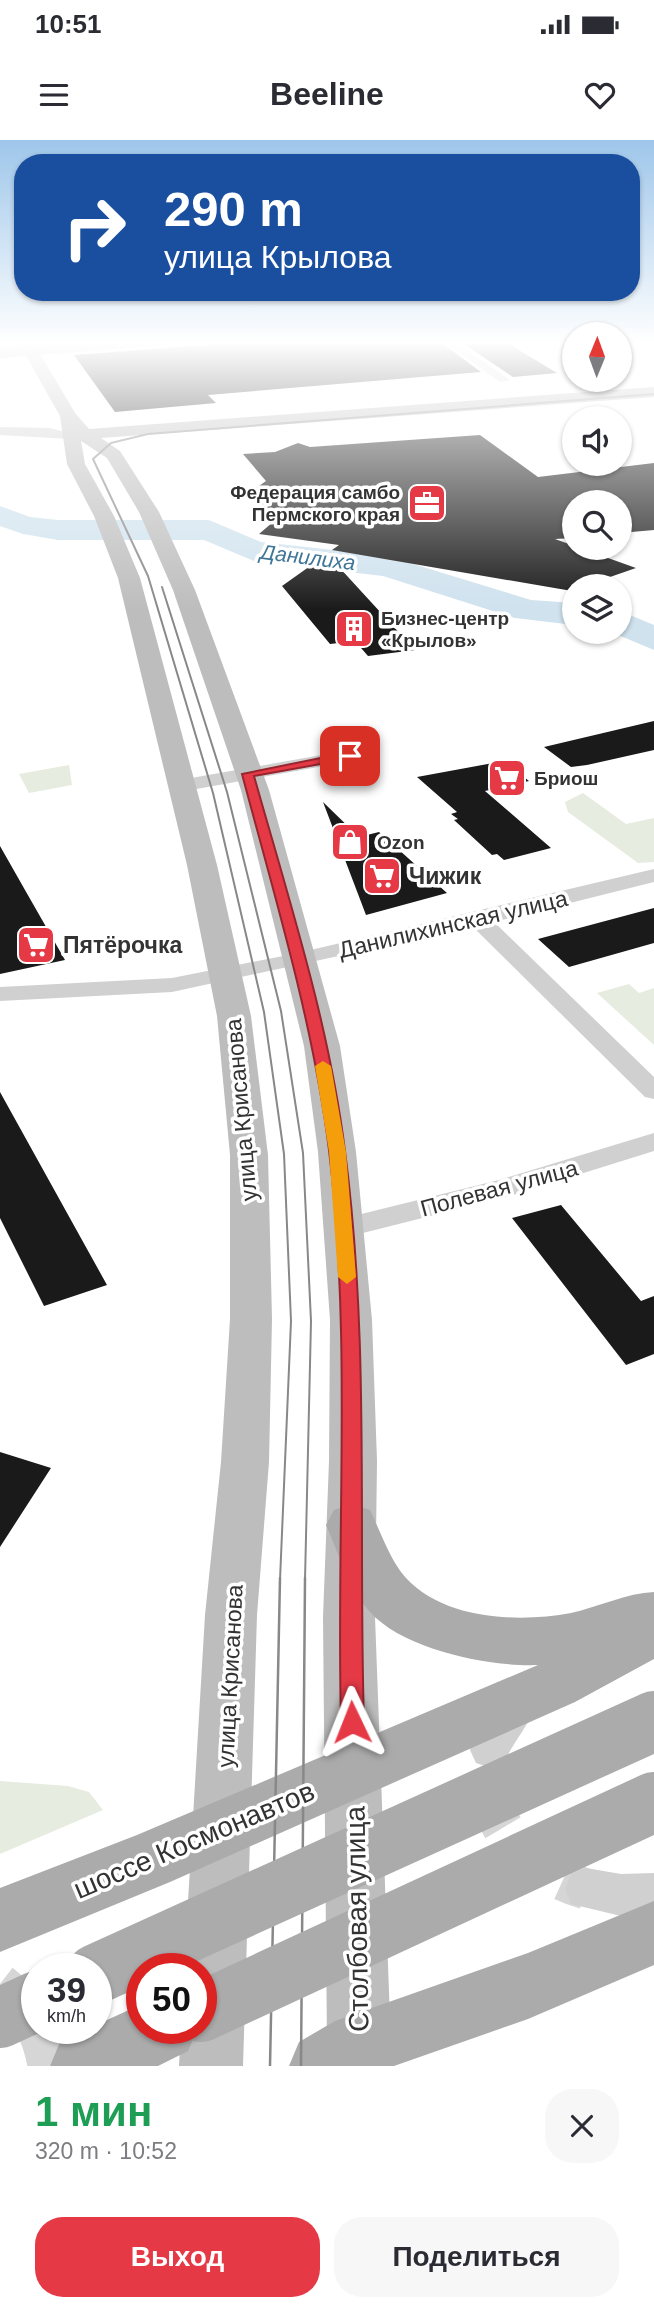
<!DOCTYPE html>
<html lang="ru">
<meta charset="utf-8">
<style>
body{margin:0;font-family:Arial,sans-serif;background:#f7f7f7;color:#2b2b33;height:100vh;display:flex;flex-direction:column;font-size:26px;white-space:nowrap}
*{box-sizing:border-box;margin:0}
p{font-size:23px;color:#7c7c81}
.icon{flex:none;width:38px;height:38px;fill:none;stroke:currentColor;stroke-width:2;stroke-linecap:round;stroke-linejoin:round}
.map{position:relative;height:1926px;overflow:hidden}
.side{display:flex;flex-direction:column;background:#fff;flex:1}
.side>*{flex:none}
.banner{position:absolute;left:14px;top:14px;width:626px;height:147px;border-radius:28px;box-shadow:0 2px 5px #0004;background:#1a4fa0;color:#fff;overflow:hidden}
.needle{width:46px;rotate:1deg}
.fabs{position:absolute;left:562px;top:182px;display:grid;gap:14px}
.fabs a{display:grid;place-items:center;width:70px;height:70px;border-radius:50%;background:#fff;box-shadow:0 2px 5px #0004;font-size:35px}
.speed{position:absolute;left:21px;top:1813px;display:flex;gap:14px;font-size:35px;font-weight:700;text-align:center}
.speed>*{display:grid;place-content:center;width:91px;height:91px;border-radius:50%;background:#fff;box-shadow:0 2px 5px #0004;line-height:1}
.speed small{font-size:18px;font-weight:400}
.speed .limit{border:10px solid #d22;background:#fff;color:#111}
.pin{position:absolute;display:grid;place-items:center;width:60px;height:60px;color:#fff;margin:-30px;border-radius:14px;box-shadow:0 4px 10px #0006}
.me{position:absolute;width:77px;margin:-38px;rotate:358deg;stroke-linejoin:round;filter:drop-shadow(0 0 5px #0008)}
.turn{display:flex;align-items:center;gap:24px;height:147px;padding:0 35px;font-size:32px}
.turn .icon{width:91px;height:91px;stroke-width:2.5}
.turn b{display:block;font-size:49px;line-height:60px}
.round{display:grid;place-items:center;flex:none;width:74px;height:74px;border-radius:28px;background:#f7f7f7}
.overview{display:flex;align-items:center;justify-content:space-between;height:119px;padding:0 35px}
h1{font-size:42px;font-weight:800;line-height:52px;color:#1e9e55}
.cta{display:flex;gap:14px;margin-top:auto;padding:14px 35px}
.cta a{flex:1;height:80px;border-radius:28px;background:#e63946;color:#fff;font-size:28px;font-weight:800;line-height:80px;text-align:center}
.cta a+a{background:#f7f7f7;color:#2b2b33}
.status{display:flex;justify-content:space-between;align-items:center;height:49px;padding:0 35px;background:#fff;direction:ltr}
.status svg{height:19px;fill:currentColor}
header{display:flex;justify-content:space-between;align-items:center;height:91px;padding:0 35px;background:#fff;font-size:32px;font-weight:800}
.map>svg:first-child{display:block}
.green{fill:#e6ecdf}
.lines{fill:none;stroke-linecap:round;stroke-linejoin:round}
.river{fill:#cfe2ee;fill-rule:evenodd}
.building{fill:#1a1a1a}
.minor-tunnel{stroke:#d6d6d6;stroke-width:41;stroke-dasharray:41 20;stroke-linecap:butt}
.minor{fill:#d0d0d0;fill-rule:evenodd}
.secondary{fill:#bdbdbd;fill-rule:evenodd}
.primary{fill:#ababab;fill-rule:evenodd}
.tram-far1{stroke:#888;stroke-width:2}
.tram{stroke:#888;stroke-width:2.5}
.primary-bridge{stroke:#ababab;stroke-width:60}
.route{fill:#e63946;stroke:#96252e;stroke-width:2}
.slow{fill:#f59e0b}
.labels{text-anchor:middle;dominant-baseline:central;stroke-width:7;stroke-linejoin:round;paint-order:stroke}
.far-poi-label{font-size:19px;font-weight:bold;fill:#333;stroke:#fff;text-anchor:start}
.far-water-label{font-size:21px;font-style:italic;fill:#3f7597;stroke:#fff}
.poi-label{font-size:23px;font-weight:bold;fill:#333;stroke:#fff;text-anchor:start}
.street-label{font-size:23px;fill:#333;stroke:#fff}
.near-street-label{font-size:28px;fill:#333;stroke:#fff}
</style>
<div class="status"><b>10:51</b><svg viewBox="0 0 49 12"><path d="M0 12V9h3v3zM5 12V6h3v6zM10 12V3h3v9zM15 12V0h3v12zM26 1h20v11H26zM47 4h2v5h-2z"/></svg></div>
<header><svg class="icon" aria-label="menu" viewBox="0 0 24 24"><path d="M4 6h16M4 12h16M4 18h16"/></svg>Beeline<svg class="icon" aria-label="heart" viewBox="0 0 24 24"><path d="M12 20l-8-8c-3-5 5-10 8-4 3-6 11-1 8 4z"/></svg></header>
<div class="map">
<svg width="654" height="1926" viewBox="0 0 654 1926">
<rect width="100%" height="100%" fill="#fff"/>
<path class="green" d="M69,625L72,645L29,653L19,634Z
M583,653L626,684L654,678V722L638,723L568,672L565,662Z
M629,844L639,853L654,848V905L597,853Z
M0,1641L68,1646L89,1652L103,1670L0,1714Z"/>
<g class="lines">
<path class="river" d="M0,366L30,377L58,380H209L261,402L387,416L531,460L574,463V485L515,478L383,436L254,421L204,400H58L23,394L0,386Z
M620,471L654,485V510L611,492H620Z"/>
</g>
<path class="building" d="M272,200H438L481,232L208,255L216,263L115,272L74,215Z
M458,200H502L557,233L513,237Z
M480,295L538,337L654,323V390L620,393V362H574V398L555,399L636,428L584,446H574L572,451L332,410L339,405L259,394L273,382L253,380L266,370L250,368L268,355L249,353L266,341L243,314L275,312L298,303L310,307Z
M327,414L415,510L368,516L355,501L330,504L282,446Z
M654,581V610L587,625L571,627L544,607Z
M504,621L529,641L485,651L551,708L504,720L497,714L492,715L454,680L458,679L451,674L457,672L417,637Z
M323,662L359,697L379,692L447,753L366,775Z
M0,706L25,750L65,820L0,834Z
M654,768V803L569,827L538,799Z
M0,952L87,1109L107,1145L44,1166L0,1078Z
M561,1065L641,1161L654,1156V1214L626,1225L512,1078Z
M0,1312L51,1328L0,1407Z"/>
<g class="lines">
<path class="minor-tunnel" d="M487,1650C502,1702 534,1733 586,1749
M0,1844C27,1865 43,1892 48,1926"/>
<path class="minor" d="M441,200H453L510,240L500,242Z
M0,287L50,288L76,295L70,299L0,295Z
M350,610L357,612L360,616L357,620L180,652L170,646L180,640Z
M654,729V742L494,782L654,937V959L645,957L473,787L172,852L0,861V847L172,838L298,813Z
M654,993V1011L510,1056L343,1098L333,1095L329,1088L333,1081L499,1040Z
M515,1552L529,1558L534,1570C526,1589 512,1604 504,1623L490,1628L476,1623L470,1610C479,1586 490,1562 515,1552Z
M586,1728L621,1734L654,1733V1775L621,1776L571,1764L565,1749L571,1734Z"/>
<path class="secondary" d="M17,200H32L75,273L89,289L654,247V257L101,298L120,311L159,372L195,450L269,650L340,906L356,1012L372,1180L377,1321L375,1477L391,1905L382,1926H336L327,1905L323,1477L329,1321L330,1180L318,1012L304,906L241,650L173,450L139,372L107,318L81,301L85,324L114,376L140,438L217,725L251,876L268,1015L272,1179L269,1322L257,1475L243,1926H179L181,1888H201V1829H184L205,1475L221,1322L230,1179V1015L217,876L187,725L118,438L94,376L67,324L60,276Z"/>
<path class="primary" d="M102,200H174L166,205L0,218V208Z
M352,1364L370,1370C380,1391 388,1414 401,1432C438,1480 517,1483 571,1473C598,1467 627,1453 654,1452V1519L575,1562L170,1742L0,1812V1748L137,1695L538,1525C490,1527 404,1510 370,1472C349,1448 339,1414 326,1385L334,1370Z
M654,1761V1825L528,1879L394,1926H289L299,1902L335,1881L528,1813Z
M142,1864V1888H198L188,1911L158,1926H50L60,1902L96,1888V1885Z"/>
<path class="tram-far1" d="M162,447L227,652L281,871L303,1013L311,1181L305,1440
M280,1440L291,1181L284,1014L264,872L213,653L148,436L93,319L111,303L148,294L654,254"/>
<path class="tram" d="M270,1926L280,1438
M301,1926L305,1438"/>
<path class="primary-bridge" d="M96,1834L654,1581
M201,1872L654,1662
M0,1878L37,1861"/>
</g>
<linearGradient id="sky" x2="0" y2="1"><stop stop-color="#9ec6ea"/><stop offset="0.43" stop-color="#fff"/><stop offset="1" stop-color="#fff" stop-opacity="0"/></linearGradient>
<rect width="654" height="470" fill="url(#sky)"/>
<path class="route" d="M350,612L356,616L354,618L254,636C289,760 329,883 345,1011C370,1201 358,1391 364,1582L361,1589L352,1592L344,1589L341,1582C336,1391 352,1200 329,1010C313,882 275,758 242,634Z"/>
<path class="slow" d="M323,921L331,926L346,1012L356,1137L347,1144L338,1137L329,1012L315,926Z"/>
<defs>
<symbol id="office-square" viewBox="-11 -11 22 22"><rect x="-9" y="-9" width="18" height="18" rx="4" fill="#e63946" stroke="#fff"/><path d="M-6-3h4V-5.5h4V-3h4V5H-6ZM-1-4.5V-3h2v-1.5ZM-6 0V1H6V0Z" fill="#fff"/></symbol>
<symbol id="building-square" viewBox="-11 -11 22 22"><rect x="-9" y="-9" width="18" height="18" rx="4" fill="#e63946" stroke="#fff"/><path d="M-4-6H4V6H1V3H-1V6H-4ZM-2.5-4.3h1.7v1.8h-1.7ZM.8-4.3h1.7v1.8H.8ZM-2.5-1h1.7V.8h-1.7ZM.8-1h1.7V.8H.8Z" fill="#fff"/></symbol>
<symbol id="supermarket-square" viewBox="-11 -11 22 22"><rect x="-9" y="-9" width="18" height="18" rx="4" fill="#e63946" stroke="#fff"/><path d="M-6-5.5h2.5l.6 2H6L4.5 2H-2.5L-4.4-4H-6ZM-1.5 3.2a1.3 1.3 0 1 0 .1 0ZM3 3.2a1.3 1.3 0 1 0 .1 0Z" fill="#fff"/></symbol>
<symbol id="shop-square" viewBox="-11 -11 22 22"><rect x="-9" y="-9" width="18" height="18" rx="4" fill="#e63946" stroke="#fff"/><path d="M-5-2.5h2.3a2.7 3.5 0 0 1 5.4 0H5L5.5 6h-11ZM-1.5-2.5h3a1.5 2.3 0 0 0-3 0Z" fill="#fff"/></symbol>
</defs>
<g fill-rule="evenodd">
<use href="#office-square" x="405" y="341" width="44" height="44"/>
<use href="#building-square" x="332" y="467" width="44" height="44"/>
<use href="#supermarket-square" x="485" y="616" width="44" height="44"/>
<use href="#shop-square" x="328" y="680" width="44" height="44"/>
<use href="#supermarket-square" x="360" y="714" width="44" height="44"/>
<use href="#supermarket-square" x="14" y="783" width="44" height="44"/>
</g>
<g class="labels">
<g class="far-poi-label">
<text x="400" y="352" text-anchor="end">Федерация самбо<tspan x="400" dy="22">Пермского края</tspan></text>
<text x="381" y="478">Бизнес-центр<tspan x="381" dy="22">«Крылов»</tspan></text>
<text x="534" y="638">Бриош</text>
<text x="377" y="702">Ozon</text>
</g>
<g class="far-water-label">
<text transform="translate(308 417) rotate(7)">Данилиха</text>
</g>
<g class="poi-label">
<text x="409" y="736">Чижик</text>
<text x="63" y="805">Пятёрочка</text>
</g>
<g class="street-label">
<text transform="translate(453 784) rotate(-13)">Данилихинская улица</text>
<text transform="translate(241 970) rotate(-95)">улица Крисанова</text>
<text transform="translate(499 1048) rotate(-15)">Полевая улица</text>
<text transform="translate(230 1536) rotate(-87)">улица Крисанова</text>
</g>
<g class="near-street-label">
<text transform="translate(194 1700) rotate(-23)">шоссе Космонавтов</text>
<text transform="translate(357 1779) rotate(-91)">Столбовая улица</text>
</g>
</g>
</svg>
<div class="fabs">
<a><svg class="needle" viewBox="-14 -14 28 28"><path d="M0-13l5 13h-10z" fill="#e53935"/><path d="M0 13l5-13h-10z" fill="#7c7c81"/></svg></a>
<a><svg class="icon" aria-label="sound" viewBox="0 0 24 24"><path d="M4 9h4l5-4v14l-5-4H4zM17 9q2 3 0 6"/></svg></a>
<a><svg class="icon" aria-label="search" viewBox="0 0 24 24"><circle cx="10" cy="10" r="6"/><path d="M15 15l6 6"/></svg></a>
<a><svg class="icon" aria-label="layers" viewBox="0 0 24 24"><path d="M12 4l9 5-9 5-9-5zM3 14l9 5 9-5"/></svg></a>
</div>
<div class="speed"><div>39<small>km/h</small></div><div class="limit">50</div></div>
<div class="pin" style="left:350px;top:616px;background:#d93025"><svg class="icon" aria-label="arrive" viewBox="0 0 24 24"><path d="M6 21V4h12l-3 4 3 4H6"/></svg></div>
<svg class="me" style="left:352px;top:1582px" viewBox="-20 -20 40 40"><path d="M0-17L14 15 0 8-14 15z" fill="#e63946" stroke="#fff" stroke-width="4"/></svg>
<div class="banner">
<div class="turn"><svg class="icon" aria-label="right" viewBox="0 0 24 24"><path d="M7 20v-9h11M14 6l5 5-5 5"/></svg><div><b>290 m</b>улица Крылова</div></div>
</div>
</div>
<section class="side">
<div class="overview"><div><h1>1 мин</h1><p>320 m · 10:52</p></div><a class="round"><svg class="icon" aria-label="close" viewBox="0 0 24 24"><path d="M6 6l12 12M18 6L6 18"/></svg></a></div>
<div class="cta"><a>Выход</a><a>Поделиться</a></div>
</section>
